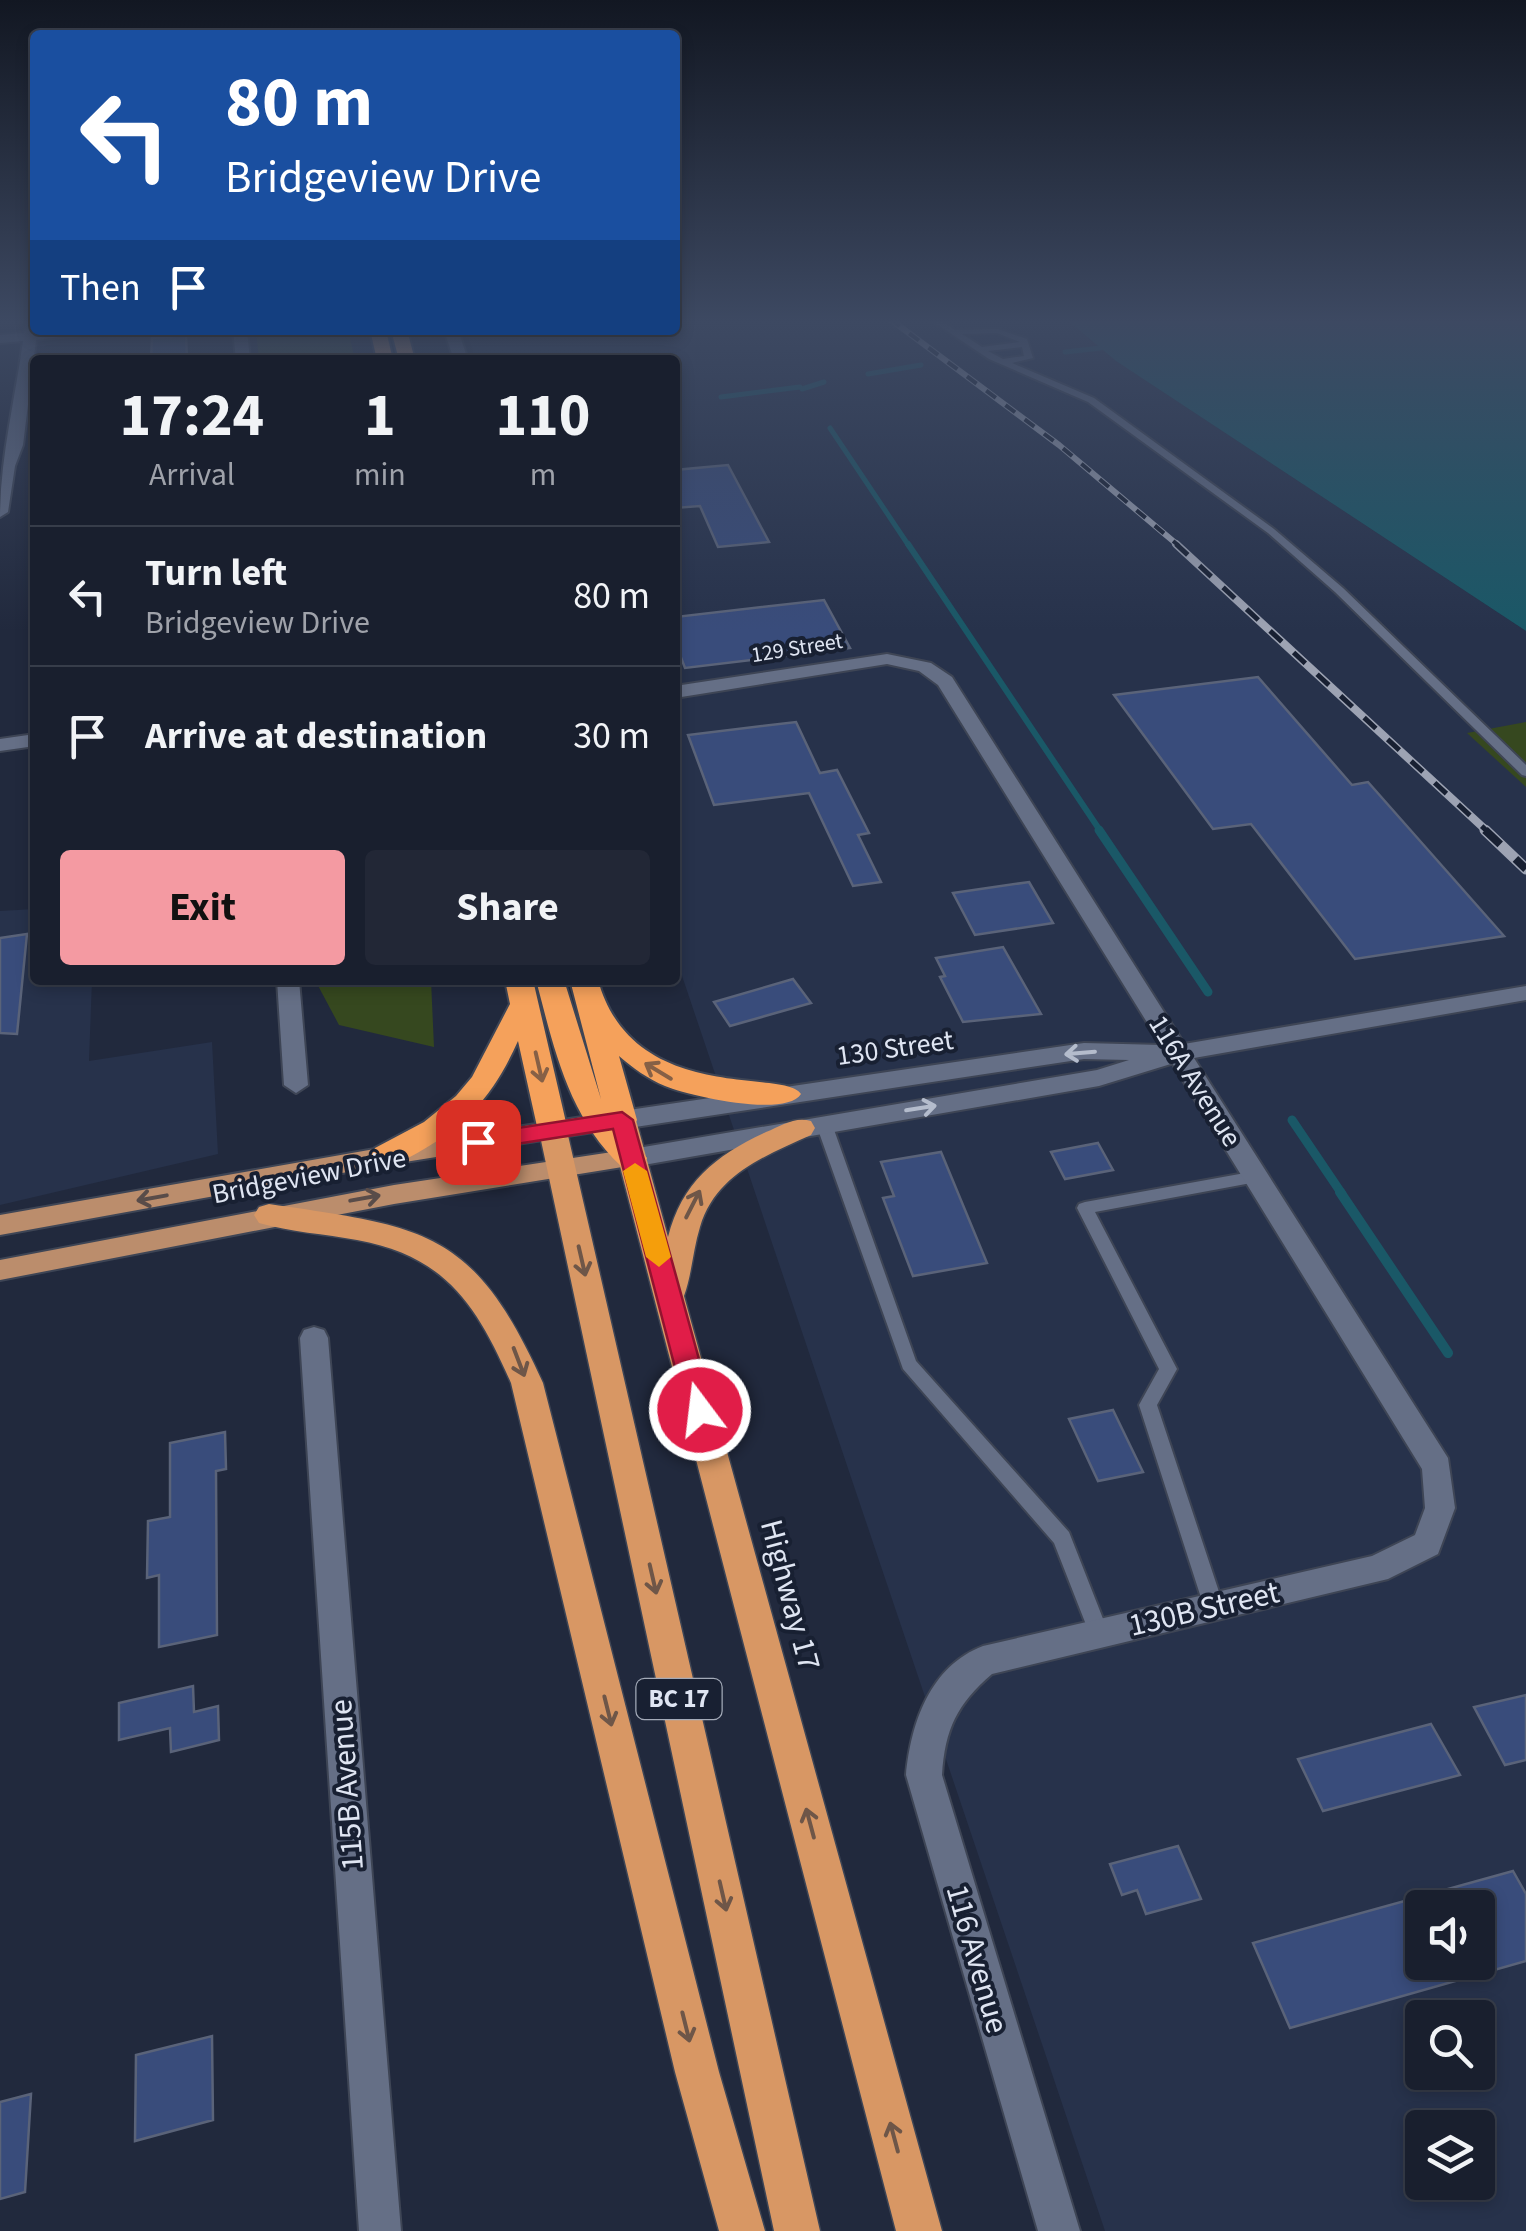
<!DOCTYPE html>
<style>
body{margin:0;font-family:"Source Sans 3",sans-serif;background:#222736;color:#f1f3f6;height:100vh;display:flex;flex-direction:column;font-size:38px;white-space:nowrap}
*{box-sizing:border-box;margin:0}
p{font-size:32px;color:#9fa2aa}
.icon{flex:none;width:55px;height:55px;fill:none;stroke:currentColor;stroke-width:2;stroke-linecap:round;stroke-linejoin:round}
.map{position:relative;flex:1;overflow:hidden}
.details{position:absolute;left:30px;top:355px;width:650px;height:630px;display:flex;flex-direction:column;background:#191f2e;border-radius:10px;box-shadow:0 5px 15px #0003,0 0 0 2px #373d4a}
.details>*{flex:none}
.banner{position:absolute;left:30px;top:30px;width:650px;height:305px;border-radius:10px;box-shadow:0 5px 15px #0003,0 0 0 2px #373d4a;background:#1a4fa0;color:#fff;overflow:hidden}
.buttons{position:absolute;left:1405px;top:1890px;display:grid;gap:20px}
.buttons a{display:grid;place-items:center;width:90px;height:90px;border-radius:10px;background:#191f2e;box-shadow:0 5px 15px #0003,0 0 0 2px #373d4a;font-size:50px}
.pin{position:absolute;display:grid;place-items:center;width:85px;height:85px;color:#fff;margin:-42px;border-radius:20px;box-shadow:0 5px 15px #0006}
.me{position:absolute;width:110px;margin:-55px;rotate:345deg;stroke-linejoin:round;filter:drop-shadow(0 0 8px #0008)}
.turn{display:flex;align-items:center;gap:35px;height:210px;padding:0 30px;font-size:45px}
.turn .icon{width:130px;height:130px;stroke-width:2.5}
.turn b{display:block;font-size:70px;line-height:85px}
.then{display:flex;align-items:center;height:95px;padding:0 30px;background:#0003;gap:20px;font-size:38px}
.eta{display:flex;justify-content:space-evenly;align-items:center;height:170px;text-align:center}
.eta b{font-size:60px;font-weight:700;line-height:70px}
.cta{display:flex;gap:20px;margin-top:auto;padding:20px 30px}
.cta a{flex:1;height:115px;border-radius:10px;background:#f49aa2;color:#111;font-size:40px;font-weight:700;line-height:115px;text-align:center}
.cta a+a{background:#222736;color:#f1f3f6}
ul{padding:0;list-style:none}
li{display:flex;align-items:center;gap:30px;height:140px;padding:0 30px;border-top:2px solid #373d4a}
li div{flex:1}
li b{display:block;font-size:38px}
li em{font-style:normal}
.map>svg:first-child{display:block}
.built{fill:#27324b;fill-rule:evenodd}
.green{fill:#36481f}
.water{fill:#1a5867}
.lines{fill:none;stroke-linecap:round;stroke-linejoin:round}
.stream-far3{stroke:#1a5867;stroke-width:5}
.stream-far2{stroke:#1a5867;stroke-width:6}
.stream-far1{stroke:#1a5867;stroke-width:9}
.stream{stroke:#1a5867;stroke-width:10}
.building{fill:#394c7b;stroke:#5a6379;stroke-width:2.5;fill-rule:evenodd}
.service-casing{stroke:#3e4555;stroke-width:4}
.minor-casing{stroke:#3e4555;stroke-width:4}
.tertiary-casing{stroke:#3e4555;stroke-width:4}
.primary-casing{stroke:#3e4555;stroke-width:4}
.trunk-casing{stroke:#3e4555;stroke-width:3}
.motorway-casing{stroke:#3e4555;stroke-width:4}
.service{fill:#656f86;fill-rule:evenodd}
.minor{fill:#656f86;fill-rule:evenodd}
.tertiary{fill:#656f86;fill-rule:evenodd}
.primary{fill:#bb8d6c;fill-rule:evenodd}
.trunk{fill:#d89764;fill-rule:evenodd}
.motorway{fill:#f5a15b;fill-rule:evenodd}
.rail-far2-casing{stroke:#9da3b3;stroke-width:6}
.rail-far1-casing{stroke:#9da3b3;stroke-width:8}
.rail-casing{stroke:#9da3b3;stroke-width:11}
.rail-far2{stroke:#182032;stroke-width:4;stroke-dasharray:12;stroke-linecap:butt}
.rail-far1{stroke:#182032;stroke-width:5;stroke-dasharray:16;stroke-linecap:butt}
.rail{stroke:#182032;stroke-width:8;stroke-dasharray:21;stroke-linecap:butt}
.oneway{stroke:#b4bccc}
.oneway2{stroke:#866046}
.oneway3{stroke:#594c49}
.oneway4{stroke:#6e5648}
.route{fill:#e11d48;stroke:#92132f;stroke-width:2.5}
.slow{fill:#f59e0b}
.labels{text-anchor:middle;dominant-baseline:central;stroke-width:8;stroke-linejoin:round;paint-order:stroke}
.far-street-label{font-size:22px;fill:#dfe5f2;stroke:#182032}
.shield{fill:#182032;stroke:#a3aab8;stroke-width:2.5}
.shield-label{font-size:25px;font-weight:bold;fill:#dfe5f2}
.street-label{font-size:28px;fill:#dfe5f2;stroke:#182032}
.near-street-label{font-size:32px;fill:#dfe5f2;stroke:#182032}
</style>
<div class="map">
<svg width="1526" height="2231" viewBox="0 0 1526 2231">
<rect width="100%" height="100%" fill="#21293d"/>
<path class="built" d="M675,319H1066L1116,361L1526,631V2231H1105L675,955V360H476L466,330H675ZM1422,1908H1478V1962H1422ZM1422,2018H1478V2072H1422ZM1422,2128H1478V2182H1422Z
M35,909V980H92L89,1061L212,1042L218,1154L0,1205V911Z"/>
<path class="green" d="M256,330H348L355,360H259Z
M1526,722V787L1467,733Z
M315,980H431L434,1047L339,1025Z"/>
<path class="water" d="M1066,319H1526V631L1116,361Z"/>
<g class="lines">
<path class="stream-far3" d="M1065,352L1101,348
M868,374L921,365
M802,389L824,382
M721,397L800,387
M830,428L909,546"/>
<path class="stream-far2" d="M908,544L1101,832"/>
<path class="stream-far1" d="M1099,830L1208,992
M1292,1120L1342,1194"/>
<path class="stream" d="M1340,1192L1448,1353"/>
</g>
<path class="building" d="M186,335L187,360H151L152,338Z
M728,465L769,542L718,547L700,506L675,508V470Z
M824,600L850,648L685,668L675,642V617Z
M1258,677L1352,785L1368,782L1504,936L1355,959L1251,824L1213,829L1114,695Z
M796,722L820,773L837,770L869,833L858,835L881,882L853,886L809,793L714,805L688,735Z
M1029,882L1053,923L975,935L953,893Z
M27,934L17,1034L0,1033V938Z
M1003,947L1041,1014L963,1022L940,977L945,976L936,958Z
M793,979L811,1003L730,1026L714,1002Z
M1098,1143L1113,1170L1065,1179L1051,1152Z
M941,1152L987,1263L913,1276L883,1198L894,1196L881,1162Z
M1113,1410L1143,1472L1098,1481L1069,1419Z
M225,1432L226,1469L216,1471L217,1635L159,1647V1575L147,1578L148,1521L170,1517V1443Z
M193,1686L194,1712L218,1706L219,1740L171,1752L170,1728L119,1740V1703Z
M1526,1695V1760L1505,1765L1474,1707Z
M1431,1724L1460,1775L1323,1811L1298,1759Z
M1178,1846L1201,1899L1146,1914L1137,1890L1122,1895L1110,1864Z
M1513,1871L1526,1894V1961L1290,2028L1253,1943ZM1422,1908H1478V1962H1422Z
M212,2036L213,2120L135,2141L136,2055Z
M31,2094L25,2192L0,2199V2102Z"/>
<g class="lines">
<defs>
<path id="service" d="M929,319H938L955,330L998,329L1027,339L1033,358L1012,363L1094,398L1274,529L1343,588L1526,765V776L1522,775L1335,592L1268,533L1088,402L989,359ZM997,333L1020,342L982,347L962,334ZM1022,347L1024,356L1003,359L988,351Z
M824,1119L832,1124L916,1361L1069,1532L1109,1634L1106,1640L1099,1643L1092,1640L1054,1543L903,1369L816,1124Z
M1256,1171L1262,1173L1264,1177L1262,1181L1095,1212L1177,1369L1157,1405L1224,1607L1221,1613L1214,1616L1207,1613L1204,1607L1139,1405L1159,1369L1077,1208L1079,1204L1085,1202Z"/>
<path id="minor" d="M26,319H35L37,332L119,330L36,340L23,445L15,466L8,512L0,517C0,458 15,400 23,341L0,343V335L24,333Z
M233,330H247L250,360H236Z
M35,734V746L0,751V739Z
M277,980H299L308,1085L296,1093L284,1085Z
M1526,986V1000L1194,1058L1448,1458L1455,1508L1438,1554L1388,1579L992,1674C957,1704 945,1729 942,1775L1080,2231H1038L906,1775C911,1723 930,1666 983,1646L1372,1556L1415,1535L1425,1508L1422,1469L1166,1053L1178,1045Z
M314,1327L324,1330L328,1338L401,2231H359L300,1338L304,1330Z"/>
<path id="tertiary" d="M444,330H458L468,360H454Z
M887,654L931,663L952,677L1190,1053L1187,1059L1099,1086L632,1167L623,1164L619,1158L623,1152L632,1149L1097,1070L1129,1060L1084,1059L622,1129L609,1120L622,1111L1084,1043L1161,1045L938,685L919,671L887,664L675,698V686Z"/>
<path id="primary" d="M622,1111L631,1114L635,1120L631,1126L386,1165L0,1235V1215L386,1147Z
M632,1149L645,1158L641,1164L394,1204L0,1280V1260L394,1185Z"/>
<path id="trunk" d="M622,1110L636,1120L668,1237C682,1182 716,1155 766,1132C781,1126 795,1116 811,1121L815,1128L811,1135C765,1156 716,1174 700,1227C693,1249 692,1274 684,1296L942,2231H896L608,1120Z
M553,1121L567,1131L820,2231H774L539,1131Z
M269,1204C427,1227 474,1230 543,1383L719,2072L765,2231H719L675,2072L511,1383C477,1306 446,1256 357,1240C325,1234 290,1232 259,1223L254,1215L259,1207Z"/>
<path id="motorway" d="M370,330H386L393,360H377Z
M391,330H407L415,360H399Z
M505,980H533L568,1131L564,1139H542L538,1131L518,1041C495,1092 469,1124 419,1152C404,1160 392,1169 375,1164L371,1156L375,1148L424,1122L456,1096L472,1077L510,1004Z
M536,980H564L601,1099L570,980H598C633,1106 785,1068 801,1094C786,1118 689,1096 665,1086C648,1079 633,1068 619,1056L637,1120L633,1127L622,1130L647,1158L643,1166H621C568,1116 554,1048 536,980Z"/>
</defs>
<use href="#service" class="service-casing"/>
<use href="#minor" class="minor-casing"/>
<use href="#tertiary" class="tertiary-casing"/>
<use href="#primary" class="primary-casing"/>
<use href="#trunk" class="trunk-casing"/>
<use href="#motorway" class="motorway-casing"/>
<use href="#service" class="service"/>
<use href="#minor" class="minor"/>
<use href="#tertiary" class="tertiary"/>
<use href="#primary" class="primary"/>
<use href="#trunk" class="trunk"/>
<use href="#motorway" class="motorway"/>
<defs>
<path id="rail-far2" d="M890,319L1059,445L1179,546"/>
<path id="rail-far1" d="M1176,544L1488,832"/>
<path id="rail" d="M1485,830L1526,869"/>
</defs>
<use href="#rail-far2" class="rail-far2-casing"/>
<use href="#rail-far1" class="rail-far1-casing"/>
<use href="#rail" class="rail-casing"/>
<use href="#rail-far2" class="rail-far2"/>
<use href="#rail-far1" class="rail-far1"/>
<use href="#rail" class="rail"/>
</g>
<defs><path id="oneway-shaft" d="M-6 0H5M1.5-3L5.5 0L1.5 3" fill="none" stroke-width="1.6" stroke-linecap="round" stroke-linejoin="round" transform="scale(2.5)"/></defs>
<g class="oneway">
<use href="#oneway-shaft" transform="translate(1080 1053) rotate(175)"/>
<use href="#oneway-shaft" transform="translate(921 1108) rotate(-9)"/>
</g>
<g class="oneway2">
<use href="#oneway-shaft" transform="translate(539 1067) rotate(77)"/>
<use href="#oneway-shaft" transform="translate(658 1071) rotate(-149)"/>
</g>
<g class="oneway3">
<use href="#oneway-shaft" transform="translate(152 1198) rotate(170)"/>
<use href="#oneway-shaft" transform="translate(365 1198) rotate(-10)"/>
</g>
<g class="oneway4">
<use href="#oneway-shaft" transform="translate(693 1204) rotate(-63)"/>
<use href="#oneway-shaft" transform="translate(582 1261) rotate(77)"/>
<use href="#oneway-shaft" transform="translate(519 1362) rotate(69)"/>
<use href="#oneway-shaft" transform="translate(653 1579) rotate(77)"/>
<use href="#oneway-shaft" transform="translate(608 1711) rotate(76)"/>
<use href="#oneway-shaft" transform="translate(810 1823) rotate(-105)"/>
<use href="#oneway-shaft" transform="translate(723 1896) rotate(77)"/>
<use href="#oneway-shaft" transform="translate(686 2027) rotate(76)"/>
<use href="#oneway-shaft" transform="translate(894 2137) rotate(-105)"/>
</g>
<linearGradient id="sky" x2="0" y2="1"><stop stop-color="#121722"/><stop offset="0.51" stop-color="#3d4962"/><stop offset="1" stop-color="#3d4962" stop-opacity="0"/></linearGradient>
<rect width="1526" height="631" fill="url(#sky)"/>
<path class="route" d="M622,1112L633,1120L713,1410L709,1418H690L686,1410L613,1129L478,1150L466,1142L478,1134Z"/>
<path class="slow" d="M635,1163L647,1171L671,1257L659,1267L646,1257L623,1171Z"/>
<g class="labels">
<g class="far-street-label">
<text transform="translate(797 648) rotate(-9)">129 Street</text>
</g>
<rect class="shield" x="636.5" y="1679" width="85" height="40" rx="8"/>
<g class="shield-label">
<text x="679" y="1699">BC 17</text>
</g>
<g class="street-label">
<text transform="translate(895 1048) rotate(-8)">130 Street</text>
<text transform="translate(1195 1081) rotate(58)">116A Avenue</text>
<text transform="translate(309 1176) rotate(-11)">Bridgeview Drive</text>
</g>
<g class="near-street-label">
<text transform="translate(790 1595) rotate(75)">Highway 17</text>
<text transform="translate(1204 1609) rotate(-13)">130B Street</text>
<text transform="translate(347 1785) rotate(-94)">115B Avenue</text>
<text transform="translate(977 1959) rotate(74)">116 Avenue</text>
</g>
</g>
</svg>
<div class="buttons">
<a><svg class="icon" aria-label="sound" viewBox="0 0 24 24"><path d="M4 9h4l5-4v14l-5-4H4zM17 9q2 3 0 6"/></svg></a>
<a><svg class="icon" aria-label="search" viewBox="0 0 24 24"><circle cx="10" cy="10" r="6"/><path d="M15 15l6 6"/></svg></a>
<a><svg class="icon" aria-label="layers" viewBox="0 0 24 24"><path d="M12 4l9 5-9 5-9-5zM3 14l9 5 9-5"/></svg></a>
</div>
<div class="pin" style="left:478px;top:1142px;background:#d93025"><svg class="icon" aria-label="arrive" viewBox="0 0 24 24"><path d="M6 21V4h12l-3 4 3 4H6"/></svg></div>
<svg class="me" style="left:700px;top:1410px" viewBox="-20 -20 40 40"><circle r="17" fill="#e11d48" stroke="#fff" stroke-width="3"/><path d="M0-11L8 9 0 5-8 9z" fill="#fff"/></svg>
<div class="banner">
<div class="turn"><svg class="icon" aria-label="left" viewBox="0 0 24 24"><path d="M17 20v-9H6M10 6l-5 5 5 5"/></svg><div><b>80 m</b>Bridgeview Drive</div></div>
<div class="then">Then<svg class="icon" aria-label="arrive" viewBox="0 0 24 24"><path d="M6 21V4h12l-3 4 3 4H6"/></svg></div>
</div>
<section class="details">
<div class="eta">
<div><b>17:24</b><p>Arrival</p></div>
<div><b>1</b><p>min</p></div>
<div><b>110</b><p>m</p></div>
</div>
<ul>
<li><svg class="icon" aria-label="left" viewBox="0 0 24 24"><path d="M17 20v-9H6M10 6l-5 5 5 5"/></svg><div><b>Turn left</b><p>Bridgeview Drive</p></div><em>80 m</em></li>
<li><svg class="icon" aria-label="arrive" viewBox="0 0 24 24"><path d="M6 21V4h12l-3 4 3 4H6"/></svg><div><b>Arrive at destination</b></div><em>30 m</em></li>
</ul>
<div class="cta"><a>Exit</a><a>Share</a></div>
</section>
</div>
